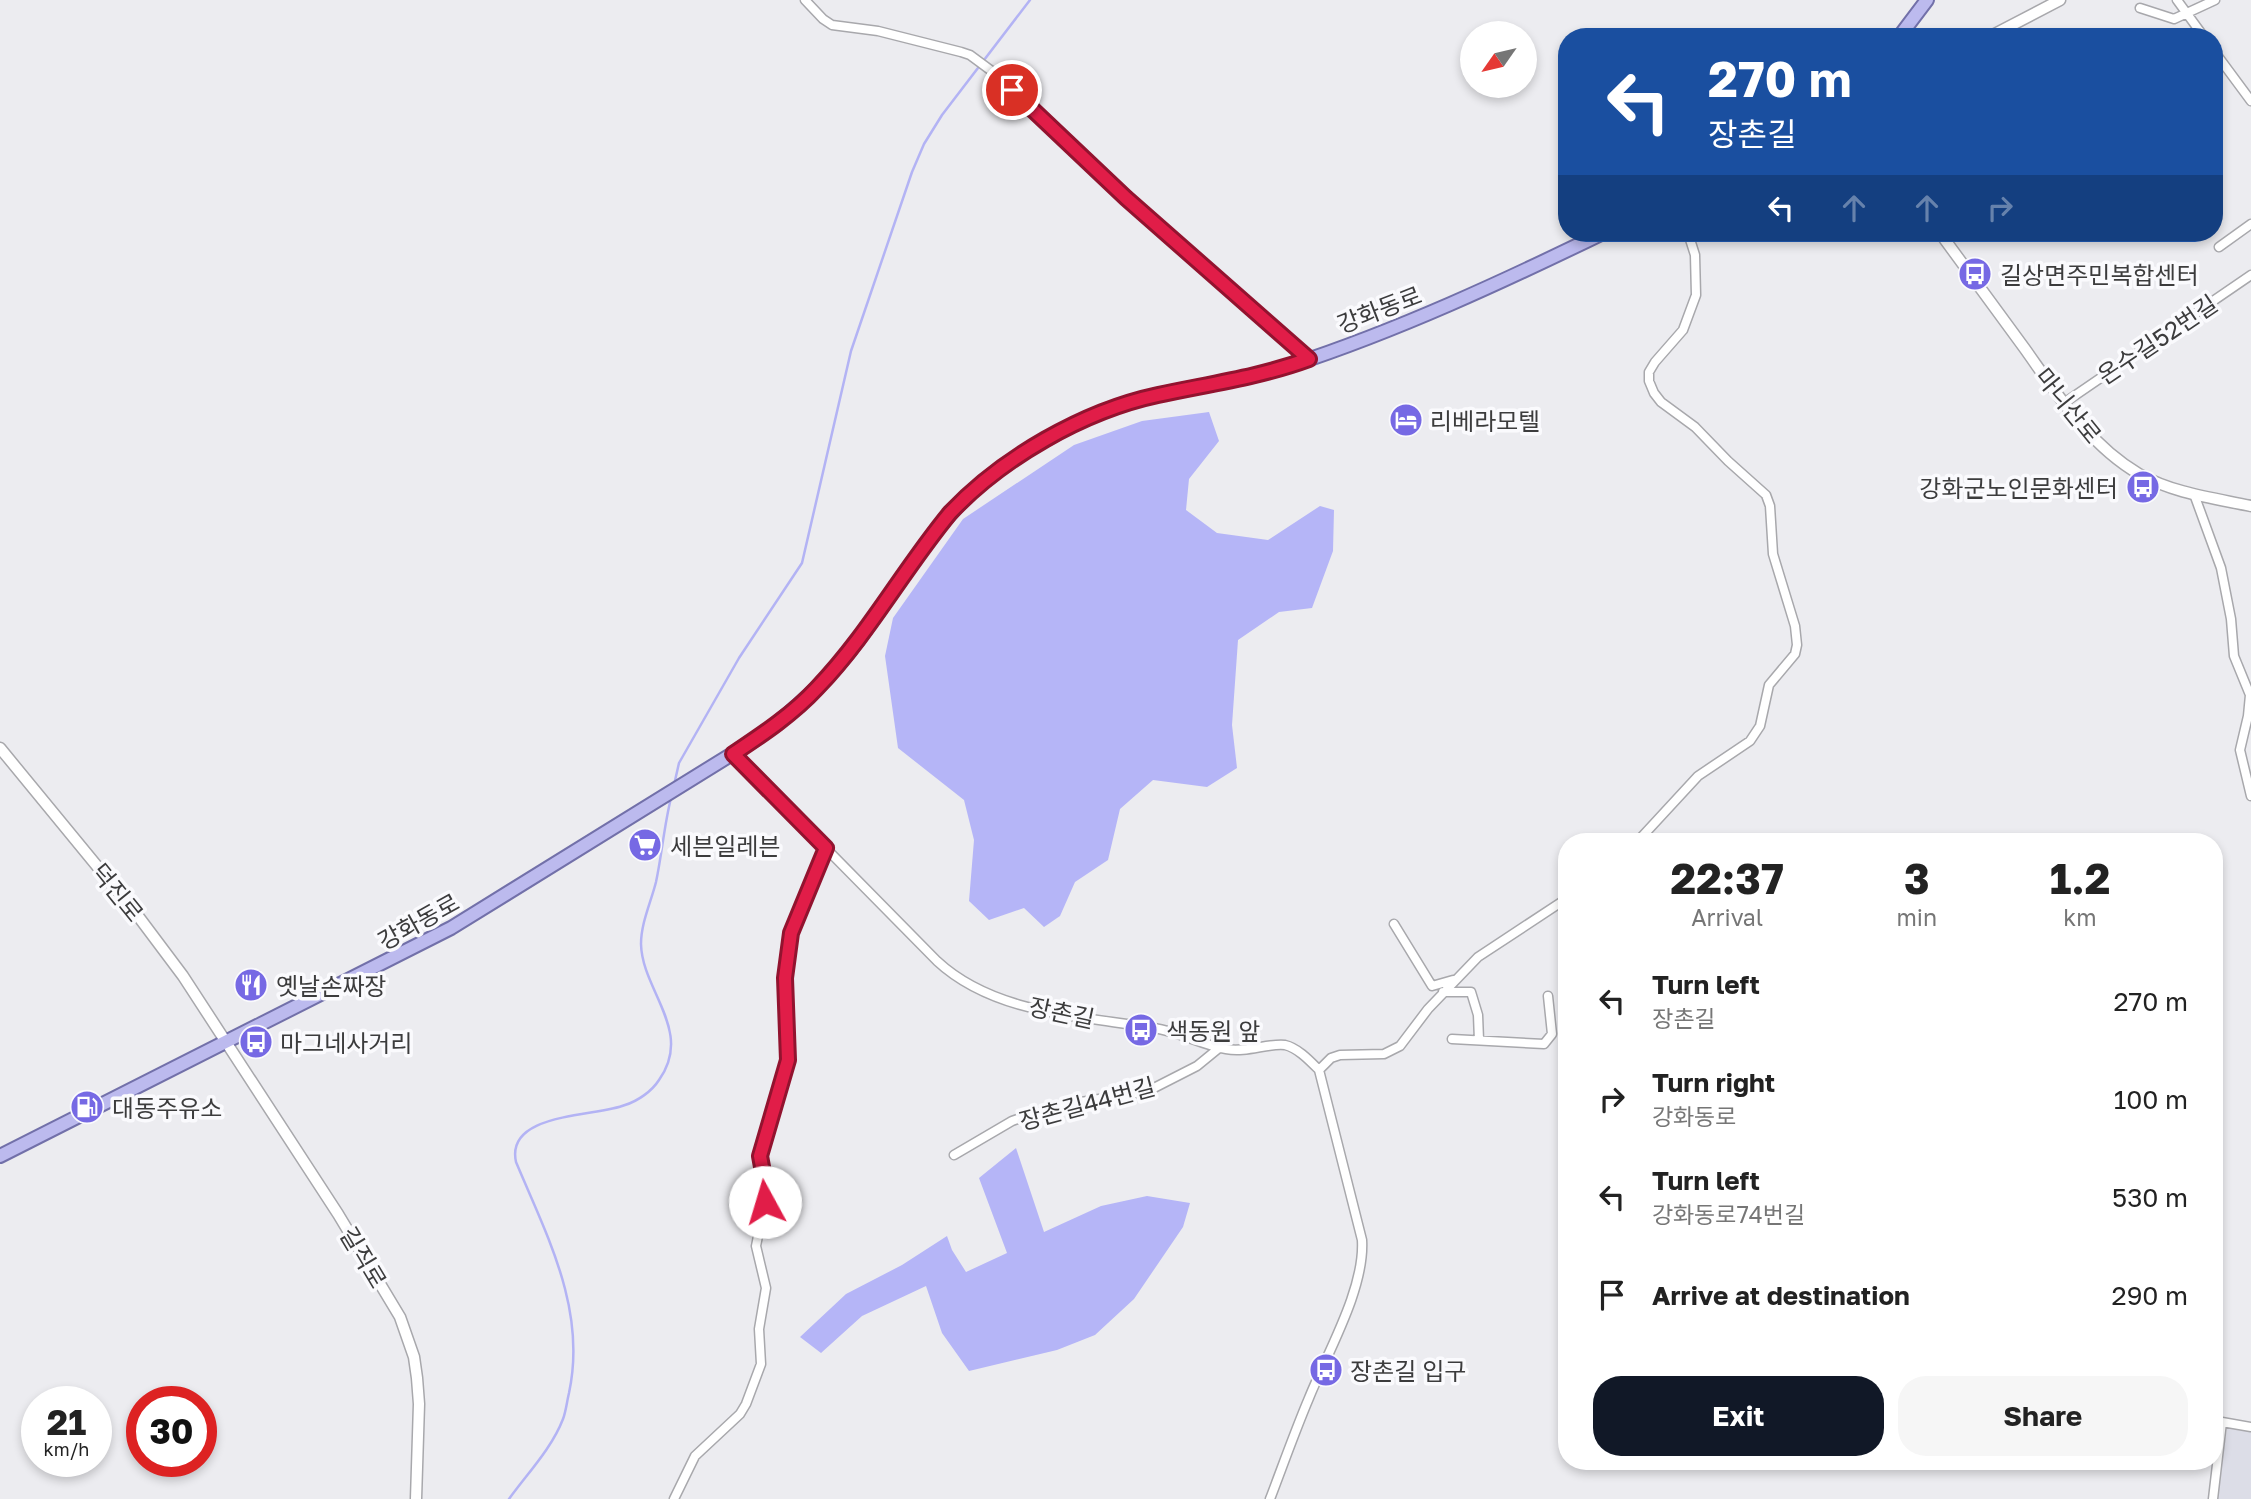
<!DOCTYPE html>
<meta charset="utf-8">
<style>
body{margin:0;font-family:"Golos Text","Noto Sans KR",sans-serif;background:#f6f6f6;color:#222;height:100vh;display:flex;flex-direction:column;font-size:26px;white-space:nowrap}
*{box-sizing:border-box;margin:0}
p{font-size:23px;color:#767676}
.icon{flex:none;width:38px;height:38px;fill:none;stroke:currentColor;stroke-width:2;stroke-linecap:round;stroke-linejoin:round}
.map{position:relative;flex:1;overflow:hidden}
.drawer{position:absolute;left:1558px;top:833px;width:665px;height:637px;display:flex;flex-direction:column;background:#fff;border-radius:28px;box-shadow:0 4px 10px #0003}
.drawer>*{flex:none}
.top-card{position:absolute;left:1558px;top:28px;width:665px;height:214px;border-radius:28px;box-shadow:0 4px 10px #0003;background:#1a4fa0;color:#fff;overflow:hidden}
.needle{width:46px;rotate:236deg}
.buttons{position:absolute;left:1460px;top:21px;display:grid;gap:14px}
.buttons a{display:grid;place-items:center;width:77px;height:77px;border-radius:50%;background:#fff;box-shadow:0 4px 10px #0003;font-size:35px}
.speed{position:absolute;left:21px;top:1386px;display:flex;gap:14px;font-size:35px;font-weight:700;text-align:center}
.speed>*{display:grid;place-content:center;width:91px;height:91px;border-radius:50%;background:#fff;box-shadow:0 4px 10px #0003;line-height:1}
.speed small{font-size:18px;font-weight:400}
.speed .limit{border:10px solid #d22;background:#fff;color:#111}
.pin{position:absolute;display:grid;place-items:center;width:60px;height:60px;color:#fff;margin:-30px;border:4px solid #fff;border-radius:50%;box-shadow:0 2px 7px #0007}
.me{position:absolute;width:77px;margin:-38px;rotate:354deg;stroke-linejoin:round;filter:drop-shadow(0 0 5px #0008)}
.turn{display:flex;align-items:center;gap:24px;height:147px;padding:0 35px;font-size:32px}
.turn .icon{width:91px;height:91px;stroke-width:2.5}
.turn b{display:block;font-size:49px;line-height:60px}
.lanes{display:flex;align-items:center;height:66px;padding:0 35px;background:#0003;justify-content:center;gap:35px;direction:ltr}
.lanes .off{opacity:.35}
.eta{display:flex;justify-content:space-evenly;align-items:center;height:119px;text-align:center}
.eta b{font-size:42px;font-weight:700;line-height:49px}
.action{display:flex;gap:14px;margin-top:auto;padding:14px 35px}
.action a{flex:1;height:80px;border-radius:28px;background:#111827;color:#fff;font-size:28px;font-weight:700;line-height:80px;text-align:center}
.action a+a{background:#f6f6f6;color:#222}
ul{padding:0;list-style:none}
li{display:flex;align-items:center;gap:21px;height:98px;padding:0 35px}
li div{flex:1}
li b{display:block;font-size:26px}
li em{font-style:normal}
.map>svg:first-child{display:block}
.built{fill:#dcdde7}
.forest{fill:#b5b5f7}
.lines{fill:none;stroke-linecap:round;stroke-linejoin:round}
.stream{stroke:#b3b3f4;stroke-width:2.5}
.minor-casing{stroke:#a8a8ac;stroke-width:11}
.tertiary-casing{stroke:#a8a8ac;stroke-width:13}
.primary-casing{stroke:#7270a9;stroke-width:16}
.minor{stroke:#fff;stroke-width:8}
.tertiary{stroke:#fff;stroke-width:10}
.primary{stroke:#bcbaee;stroke-width:12}
.route-casing{stroke:#92132f;stroke-width:18}
.route{stroke:#e11d48;stroke-width:12}
.labels{text-anchor:middle;dominant-baseline:central;stroke-width:7;stroke-linejoin:round;paint-order:stroke}
.poi-label{font-size:24px;fill:#3c3c3d;stroke:#fafafd;text-anchor:start}
.street-label{font-size:24px;fill:#3c3c3d;stroke:#fafafd}
</style>
<div class="map">
<svg width="2251" height="1499" viewBox="0 0 2251 1499">
<rect width="100%" height="100%" fill="#ececf0"/>
<path class="built" d="M2227,1427L2251,1430V1499H2217Z"/>
<path class="forest" d="M1209,412L1219,441L1189,479L1186,510L1217,533L1268,540L1320,506L1334,510L1333,551L1312,608L1279,612L1238,640L1232,725L1237,768L1207,787L1153,780L1120,809L1108,860L1075,882L1060,916L1044,927L1024,908L989,920L969,901L974,840L964,800L898,748L885,656L893,618L963,519L1074,445L1142,421Z
M1016,1148L1044,1232L1101,1206L1147,1196L1190,1203L1183,1227L1134,1299L1095,1335L1057,1350L969,1371L942,1333L926,1286L862,1316L821,1353L800,1337L846,1294L902,1265L947,1236L952,1250L966,1272L1007,1253L979,1178Z"/>
<g class="lines">
<path class="stream" d="M674,785L679,763L739,658L802,563L851,351L912,172L924,144L942,115L1030,0
M509,1499C527,1474 552,1448 563,1419C566,1411 567,1401 569,1393C587,1310 547,1236 516,1162C505,1112 596,1117 625,1105C638,1101 652,1091 659,1080C694,1031 642,991 641,944C641,923 651,902 656,882C662,854 664,826 671,798"/>
<defs>
<path id="minor" d="M805,0L823,19L832,25L878,31L961,52L970,55L993,72L1126,198L1309,359
M2177,0L2204,37
M2140,8L2174,19L2215,0
M2214,51L2251,101
M2219,247L2251,224
M2064,403L2251,275
M2194,494L2221,568L2231,619L2234,656L2250,695L2248,716L2240,750L2251,796
M733,754L937,961C994,1014 1081,1016 1154,1028C1180,1032 1202,1045 1226,1049C1247,1053 1267,1043 1285,1045C1298,1048 1310,1061 1319,1070L1362,1240C1365,1289 1327,1353 1309,1398C1295,1431 1283,1465 1270,1499
M1637,842L1698,776L1750,741L1760,726L1769,685L1795,654L1797,645L1795,626L1773,554L1770,506L1766,495L1728,461L1695,427L1661,402L1654,393L1649,381V372L1655,362L1683,330L1696,295L1695,255L1688,233
M1394,924L1432,986L1453,980
M1443,992H1471L1478,1015L1479,1040
M1452,1039L1544,1044L1552,1034L1548,996
M1319,1070L1331,1058L1340,1055L1384,1054L1400,1046L1428,1009L1478,957L1566,899
M954,1155L1012,1121L1029,1115L1075,1103L1148,1091L1197,1066L1219,1048
M674,1499L695,1456L740,1414L746,1404L761,1364L759,1329L766,1288L756,1246L765,1202V1183L760,1156L788,1060L785,978L791,933L826,848
M2213,1499L2222,1422L2251,1427"/>
<path id="tertiary" d="M1989,37L2060,0
M1940,233C1968,271 1996,310 2025,349C2057,394 2089,445 2139,474C2173,493 2213,498 2251,506
M0,748L138,916L183,976L338,1214L400,1317L414,1357L417,1378L419,1404L416,1499"/>
<path id="primary" d="M1899,37L1927,0
M0,1156L451,928L758,738C792,712 823,685 850,651C900,587 936,512 1005,465C1045,438 1091,413 1137,400C1189,386 1241,382 1292,365C1399,330 1502,282 1603,233"/>
</defs>
<use href="#minor" class="minor-casing"/>
<use href="#tertiary" class="tertiary-casing"/>
<use href="#primary" class="primary-casing"/>
<use href="#minor" class="minor"/>
<use href="#tertiary" class="tertiary"/>
<use href="#primary" class="primary"/>
</g>
<g class="lines">
<defs>
<path id="route" d="M765,1202V1183L760,1156L788,1060L785,978L791,933L826,848L733,754C763,734 793,714 817,688C868,635 903,570 950,513C1002,458 1083,411 1158,395C1209,384 1260,377 1309,359L1126,198L1012,90"/>
</defs>
<use href="#route" class="route-casing"/>
<use href="#route" class="route"/>
</g>
<defs>
<symbol id="bus-disc" viewBox="-11 -11 22 22"><circle r="9.5" fill="#7669e4" stroke="#fafafd"/><path d="M-5-6H5V4H4V6H2V4H-2V6H-4V4H-5ZM-3.5-4V0h7V-4ZM-3.5 1.2v1.5H-2V1.2ZM2 1.2v1.5H3.5V1.2Z" fill="#fff"/></symbol>
<symbol id="hotel-disc" viewBox="-11 -11 22 22"><circle r="9.5" fill="#7669e4" stroke="#fafafd"/><path d="M-6-4.5h1.5V1H6V5H4.5V3h-9V5H-6ZM-4 0a1.8 1.8 0 1 1 3.6 0ZM.5 0V-2.5h3Q6-2.5 6 0Z" fill="#fff"/></symbol>
<symbol id="supermarket-disc" viewBox="-11 -11 22 22"><circle r="9.5" fill="#7669e4" stroke="#fafafd"/><path d="M-6-5.5h2.5l.6 2H6L4.5 2H-2.5L-4.4-4H-6ZM-1.5 3.2a1.3 1.3 0 1 0 .1 0ZM3 3.2a1.3 1.3 0 1 0 .1 0Z" fill="#fff"/></symbol>
<symbol id="restaurant-disc" viewBox="-11 -11 22 22"><circle r="9.5" fill="#7669e4" stroke="#fafafd"/><path d="M-5-6h1v4h1v-4h1v4h1v-4h1v5L-1.5 .5V6h-2V.5L-5-1ZM5-6V6H3V1.5H1.5Q1.5-4 5-6Z" fill="#fff"/></symbol>
<symbol id="fuel-disc" viewBox="-11 -11 22 22"><circle r="9.5" fill="#7669e4" stroke="#fafafd"/><path d="M-5.5-6h7V0h2V4h1.3V-2.5L3-4.5l.8-.8L6-3V5H2.5V1h-1V6h-7ZM-4.2-4.7v3.2H.2V-4.7Z" fill="#fff"/></symbol>
</defs>
<g fill-rule="evenodd">
<use href="#bus-disc" x="1956" y="255" width="38" height="38"/>
<use href="#hotel-disc" x="1387" y="401" width="38" height="38"/>
<use href="#bus-disc" x="2124" y="468" width="38" height="38"/>
<use href="#supermarket-disc" x="626" y="826" width="38" height="38"/>
<use href="#restaurant-disc" x="232" y="966" width="38" height="38"/>
<use href="#bus-disc" x="1122" y="1011" width="38" height="38"/>
<use href="#bus-disc" x="237" y="1023" width="38" height="38"/>
<use href="#fuel-disc" x="68" y="1088" width="38" height="38"/>
<use href="#bus-disc" x="1307" y="1351" width="38" height="38"/>
</g>
<g class="labels">
<g class="poi-label">
<text x="2000" y="274">길상면주민복합센터</text>
<text x="1430" y="420">리베라모텔</text>
<text x="2118" y="487" text-anchor="end">강화군노인문화센터</text>
<text x="670" y="845">세븐일레븐</text>
<text x="276" y="985">옛날손짜장</text>
<text x="1166" y="1030">색동원 앞</text>
<text x="280" y="1042">마그네사거리</text>
<text x="112" y="1107">대동주유소</text>
<text x="1350" y="1370">장촌길 입구</text>
</g>
<g class="street-label">
<text transform="translate(1379 309) rotate(-21)">강화동로</text>
<text transform="translate(2157 339) rotate(-34)">온수길52번길</text>
<text transform="translate(2069 405) rotate(51)">마니산로</text>
<text transform="translate(118 892) rotate(51)">덕진로</text>
<text transform="translate(418 921) rotate(-29)">강화동로</text>
<text transform="translate(1062 1012) rotate(12)">장촌길</text>
<text transform="translate(1087 1103) rotate(-15)">장촌길44번길</text>
<text transform="translate(364 1257) rotate(59)">길직로</text>
</g>
</g>
</svg>
<div class="buttons">
<a><svg class="needle" viewBox="-14 -14 28 28"><path d="M0-13l5 13h-10z" fill="#e53935"/><path d="M0 13l5-13h-10z" fill="#767676"/></svg></a>
</div>
<div class="speed"><div>21<small>km/h</small></div><div class="limit">30</div></div>
<div class="pin" style="left:1012px;top:90px;background:#d93025"><svg class="icon" aria-label="arrive" viewBox="0 0 24 24"><path d="M6 21V4h12l-3 4 3 4H6"/></svg></div>
<svg class="me" style="left:765px;top:1202px" viewBox="-20 -20 40 40"><circle r="19" fill="#fff"/><path d="M0-13L10 11 0 6-10 11z" fill="#e11d48"/></svg>
<div class="top-card">
<div class="turn"><svg class="icon" aria-label="left" viewBox="0 0 24 24"><path d="M17 20v-9H6M10 6l-5 5 5 5"/></svg><div><b>270 m</b>장촌길</div></div>
<div class="lanes"><svg class="icon" aria-label="left" viewBox="0 0 24 24"><path d="M17 20v-9H6M10 6l-5 5 5 5"/></svg><svg class="icon off" aria-label="ahead" viewBox="0 0 24 24"><path d="M12 20V5M6 11l6-6 6 6"/></svg><svg class="icon off" aria-label="ahead" viewBox="0 0 24 24"><path d="M12 20V5M6 11l6-6 6 6"/></svg><svg class="icon off" aria-label="right" viewBox="0 0 24 24"><path d="M7 20v-9h11M14 6l5 5-5 5"/></svg></div>
</div>
<section class="drawer">
<div class="eta">
<div><b>22:37</b><p>Arrival</p></div>
<div><b>3</b><p>min</p></div>
<div><b>1.2</b><p>km</p></div>
</div>
<ul>
<li><svg class="icon" aria-label="left" viewBox="0 0 24 24"><path d="M17 20v-9H6M10 6l-5 5 5 5"/></svg><div><b>Turn left</b><p>장촌길</p></div><em>270 m</em></li>
<li><svg class="icon" aria-label="right" viewBox="0 0 24 24"><path d="M7 20v-9h11M14 6l5 5-5 5"/></svg><div><b>Turn right</b><p>강화동로</p></div><em>100 m</em></li>
<li><svg class="icon" aria-label="left" viewBox="0 0 24 24"><path d="M17 20v-9H6M10 6l-5 5 5 5"/></svg><div><b>Turn left</b><p>강화동로74번길</p></div><em>530 m</em></li>
<li><svg class="icon" aria-label="arrive" viewBox="0 0 24 24"><path d="M6 21V4h12l-3 4 3 4H6"/></svg><div><b>Arrive at destination</b></div><em>290 m</em></li>
</ul>
<div class="action"><a>Exit</a><a>Share</a></div>
</section>
</div>
